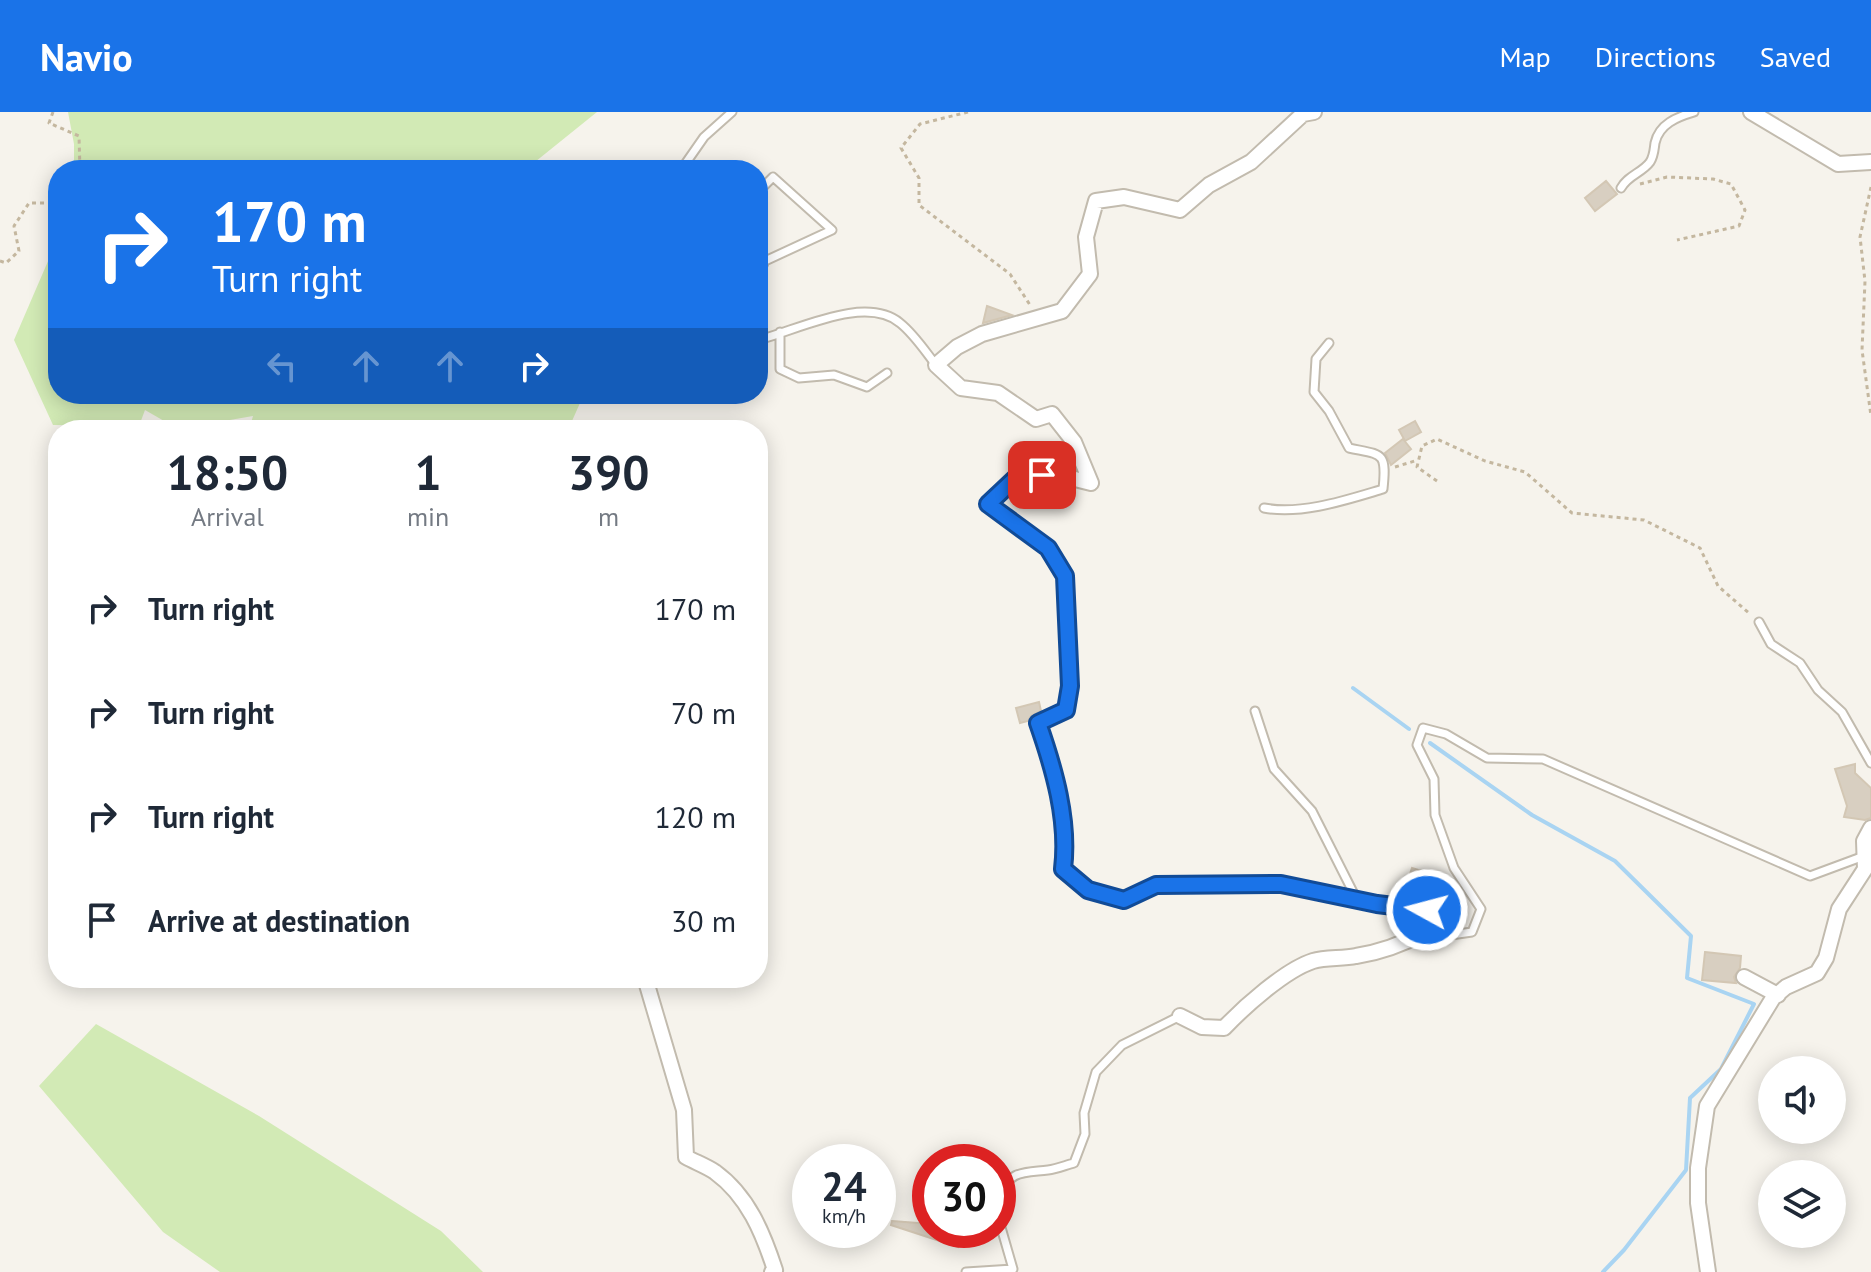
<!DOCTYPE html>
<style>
body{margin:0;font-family:"PT Sans",sans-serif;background:#f6f6f7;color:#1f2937;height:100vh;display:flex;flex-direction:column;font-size:30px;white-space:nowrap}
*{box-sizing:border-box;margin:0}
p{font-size:26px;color:#747a83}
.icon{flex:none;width:44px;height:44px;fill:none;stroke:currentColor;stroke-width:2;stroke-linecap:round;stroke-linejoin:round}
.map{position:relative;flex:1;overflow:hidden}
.details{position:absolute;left:48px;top:308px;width:720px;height:568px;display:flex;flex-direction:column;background:#fff;border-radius:32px;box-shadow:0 4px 20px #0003}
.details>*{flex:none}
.guide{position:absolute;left:48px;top:48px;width:720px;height:244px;border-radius:32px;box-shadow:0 4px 20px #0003;background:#1a73e8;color:#fff;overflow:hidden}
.buttons{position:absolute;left:1758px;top:944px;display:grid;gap:16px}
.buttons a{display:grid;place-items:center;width:88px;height:88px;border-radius:50%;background:#fff;box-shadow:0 4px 20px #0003;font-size:40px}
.speed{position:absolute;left:792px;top:1032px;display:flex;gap:16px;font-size:40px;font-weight:700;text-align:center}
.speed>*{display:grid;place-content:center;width:104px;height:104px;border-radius:50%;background:#fff;box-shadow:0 4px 20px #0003;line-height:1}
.speed small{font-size:20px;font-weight:400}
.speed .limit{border:12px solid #d22;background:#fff;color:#111}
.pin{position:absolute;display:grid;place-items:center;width:68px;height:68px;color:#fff;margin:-34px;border-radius:16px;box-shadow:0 4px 12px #0006}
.me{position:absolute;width:88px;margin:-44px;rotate:277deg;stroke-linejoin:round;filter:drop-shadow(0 0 6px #0008)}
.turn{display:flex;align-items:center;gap:28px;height:168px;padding:0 32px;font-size:36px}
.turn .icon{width:104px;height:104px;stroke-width:2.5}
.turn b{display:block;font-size:56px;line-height:68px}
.lanes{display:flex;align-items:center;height:76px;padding:0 32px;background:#0003;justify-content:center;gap:40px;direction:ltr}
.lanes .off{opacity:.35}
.eta{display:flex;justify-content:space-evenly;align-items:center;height:136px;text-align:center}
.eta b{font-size:48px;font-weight:600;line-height:56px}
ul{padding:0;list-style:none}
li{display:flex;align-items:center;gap:24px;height:104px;padding:0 32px}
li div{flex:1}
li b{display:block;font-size:30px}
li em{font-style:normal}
header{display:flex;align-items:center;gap:48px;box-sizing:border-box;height:112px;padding:0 40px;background:#1a73e8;color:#fff}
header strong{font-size:38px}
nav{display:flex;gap:44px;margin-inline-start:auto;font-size:28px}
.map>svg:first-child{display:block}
.green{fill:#d2eab5}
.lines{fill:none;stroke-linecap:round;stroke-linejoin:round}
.stream{stroke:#a9d4f2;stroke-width:4}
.building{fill:#d8cfc1;stroke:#d3c7b4;stroke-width:2}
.lane-casing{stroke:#c2bbae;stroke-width:11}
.street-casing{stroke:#c2bbae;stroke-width:18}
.path{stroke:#c4b79f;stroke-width:3;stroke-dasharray:4 4;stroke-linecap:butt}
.lane{stroke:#fff;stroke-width:7}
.street{stroke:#fff;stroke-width:14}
.route-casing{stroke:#114b97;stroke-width:20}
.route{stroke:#1a73e8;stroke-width:14}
</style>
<header>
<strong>Navio</strong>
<nav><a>Map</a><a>Directions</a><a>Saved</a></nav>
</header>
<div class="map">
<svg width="1871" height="1160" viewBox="0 0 1871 1160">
<rect width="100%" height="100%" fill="#f6f3ec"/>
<path class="green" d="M68,0H597L525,58H74V32Z
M58,126V282H584L568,318H249L253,304L178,317L145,298L139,314L53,313L14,228Z
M96,912L259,1004L441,1119L483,1160H220L163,1120L39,974Z"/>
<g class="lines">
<path class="stream" d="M1353,576L1409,617
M1430,631L1532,703L1615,749L1691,824L1687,866L1754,892L1721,957L1690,986L1686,1058L1624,1138L1603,1160"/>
</g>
<path class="building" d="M1606,69L1617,82L1595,99L1585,86Z
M987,194L1012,203L983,211Z
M1415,309L1421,320L1405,329L1399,318Z
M1403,327L1411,337L1391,353L1385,341Z
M1039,590L1041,599L1031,604L1028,609L1020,611L1016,596Z
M1855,652V661L1871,676V706L1865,708L1844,705L1847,694L1835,657Z
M1412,756L1428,761L1419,787L1402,785Z
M1705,840L1741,844L1740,856L1734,865L1736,871L1702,868Z
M892,1109L930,1112V1118H965L958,1135L891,1113Z"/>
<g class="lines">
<defs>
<path id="lane" d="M681,58L704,25L732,0
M1621,76C1628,63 1642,61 1650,50C1654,44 1654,38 1655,31C1659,12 1677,5 1694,0
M758,80L773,65L832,118L765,149L758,164
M780,220V257L799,266L834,263L867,275L887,261
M758,228C796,219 865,182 900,211C914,222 925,239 936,253
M1264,396C1302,403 1346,388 1383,377C1387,339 1382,343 1349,336L1329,299L1314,280L1316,247L1329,231
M1759,510L1771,532L1800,551L1818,578L1842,600L1871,651
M1255,599L1274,657L1312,699L1357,788
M1429,800L1451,823L1472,820L1481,797L1454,756L1435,703L1434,667L1417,633L1423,616L1446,622L1487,646L1543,647L1810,764L1864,744
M998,1084C1011,1058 1022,1061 1048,1058C1057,1057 1066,1053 1074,1051L1085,1022L1084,1001L1096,960L1122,933L1180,904
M966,1160L1013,1157L998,1105"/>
<path id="street" d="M1751,0L1838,52L1871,50
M1744,865L1778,883
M645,866L684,998L686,1045C695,1050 706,1054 715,1060C748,1084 763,1121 775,1158L772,1160
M1180,904L1202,915L1224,916C1244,895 1285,858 1313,849C1326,845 1342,847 1356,844C1382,840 1403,832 1425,820L1427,798L1377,792L1281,772L1156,773L1124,788L1088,778L1063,757C1069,708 1054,657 1038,611L1066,598L1070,574L1065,464L1048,436L988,392L1021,361L1063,364L1091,371L1074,330L1052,302L1036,307L998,281L961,276L936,253L957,235L982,222L1062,199L1090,162L1086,125L1096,89L1124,85L1180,98L1209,73L1251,50L1303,2L1314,0
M1708,1160L1698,1091V1056L1707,994L1773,886L1786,875L1817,861L1826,846L1839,797L1865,757L1864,729L1871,716"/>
</defs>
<use href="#lane" class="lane-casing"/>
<use href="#street" class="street-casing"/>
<path class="path" d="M53,0L49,11L79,24L80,58
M968,0L920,12L901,36L919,66V93L1010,162L1030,193
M1640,72L1667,65L1713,67L1731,72L1745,98L1739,114L1677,128
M1871,75L1860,125L1865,169L1862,238L1871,304
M0,149L6,151L19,139L14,114L29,91H58
M1395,355L1418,348
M1437,369L1417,355L1422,334L1437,327L1485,349L1525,360L1572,401L1644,408L1700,436L1718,474L1750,502"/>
<use href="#lane" class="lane"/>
<use href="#street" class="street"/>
</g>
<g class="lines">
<defs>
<path id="route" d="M1042,363L1021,361L988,392L1048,436L1065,464L1070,574L1066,598L1038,611C1054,657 1069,708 1063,757L1088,778L1124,788L1156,773L1281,772L1377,792L1427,798"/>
</defs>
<use href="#route" class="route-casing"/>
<use href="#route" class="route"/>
</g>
</svg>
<div class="buttons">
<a><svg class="icon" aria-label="sound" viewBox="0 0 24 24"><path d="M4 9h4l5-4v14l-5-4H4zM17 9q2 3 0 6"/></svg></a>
<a><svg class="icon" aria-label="layers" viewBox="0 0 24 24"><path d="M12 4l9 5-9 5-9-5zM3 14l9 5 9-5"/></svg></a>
</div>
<div class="speed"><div>24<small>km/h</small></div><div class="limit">30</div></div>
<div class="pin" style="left:1042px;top:363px;background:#d93025"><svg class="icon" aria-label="arrive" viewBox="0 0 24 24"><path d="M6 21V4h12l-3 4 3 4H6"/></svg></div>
<svg class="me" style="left:1427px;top:798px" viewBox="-20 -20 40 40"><circle r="17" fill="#1a73e8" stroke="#fff" stroke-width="3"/><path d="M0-11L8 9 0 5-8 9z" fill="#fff"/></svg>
<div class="guide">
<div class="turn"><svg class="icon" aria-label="right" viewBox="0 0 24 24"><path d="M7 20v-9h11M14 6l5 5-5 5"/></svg><div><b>170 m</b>Turn right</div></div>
<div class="lanes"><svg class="icon off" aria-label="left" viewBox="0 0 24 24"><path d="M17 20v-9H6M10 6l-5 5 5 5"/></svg><svg class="icon off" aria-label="ahead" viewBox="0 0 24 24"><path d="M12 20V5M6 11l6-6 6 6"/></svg><svg class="icon off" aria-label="ahead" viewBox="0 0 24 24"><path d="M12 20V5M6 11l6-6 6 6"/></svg><svg class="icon" aria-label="right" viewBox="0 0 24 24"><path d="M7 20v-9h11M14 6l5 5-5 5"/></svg></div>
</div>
<section class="details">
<div class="eta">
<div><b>18:50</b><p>Arrival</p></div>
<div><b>1</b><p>min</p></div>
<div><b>390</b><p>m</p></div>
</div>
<ul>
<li><svg class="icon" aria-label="right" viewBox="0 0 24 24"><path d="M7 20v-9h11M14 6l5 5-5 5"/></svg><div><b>Turn right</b></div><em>170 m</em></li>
<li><svg class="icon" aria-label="right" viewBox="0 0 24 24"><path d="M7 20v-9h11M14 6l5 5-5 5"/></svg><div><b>Turn right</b></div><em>70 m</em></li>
<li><svg class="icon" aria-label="right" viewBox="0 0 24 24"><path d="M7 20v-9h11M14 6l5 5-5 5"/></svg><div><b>Turn right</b></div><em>120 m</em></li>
<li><svg class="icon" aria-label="arrive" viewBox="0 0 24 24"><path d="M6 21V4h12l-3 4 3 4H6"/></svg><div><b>Arrive at destination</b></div><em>30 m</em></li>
</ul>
</section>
</div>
